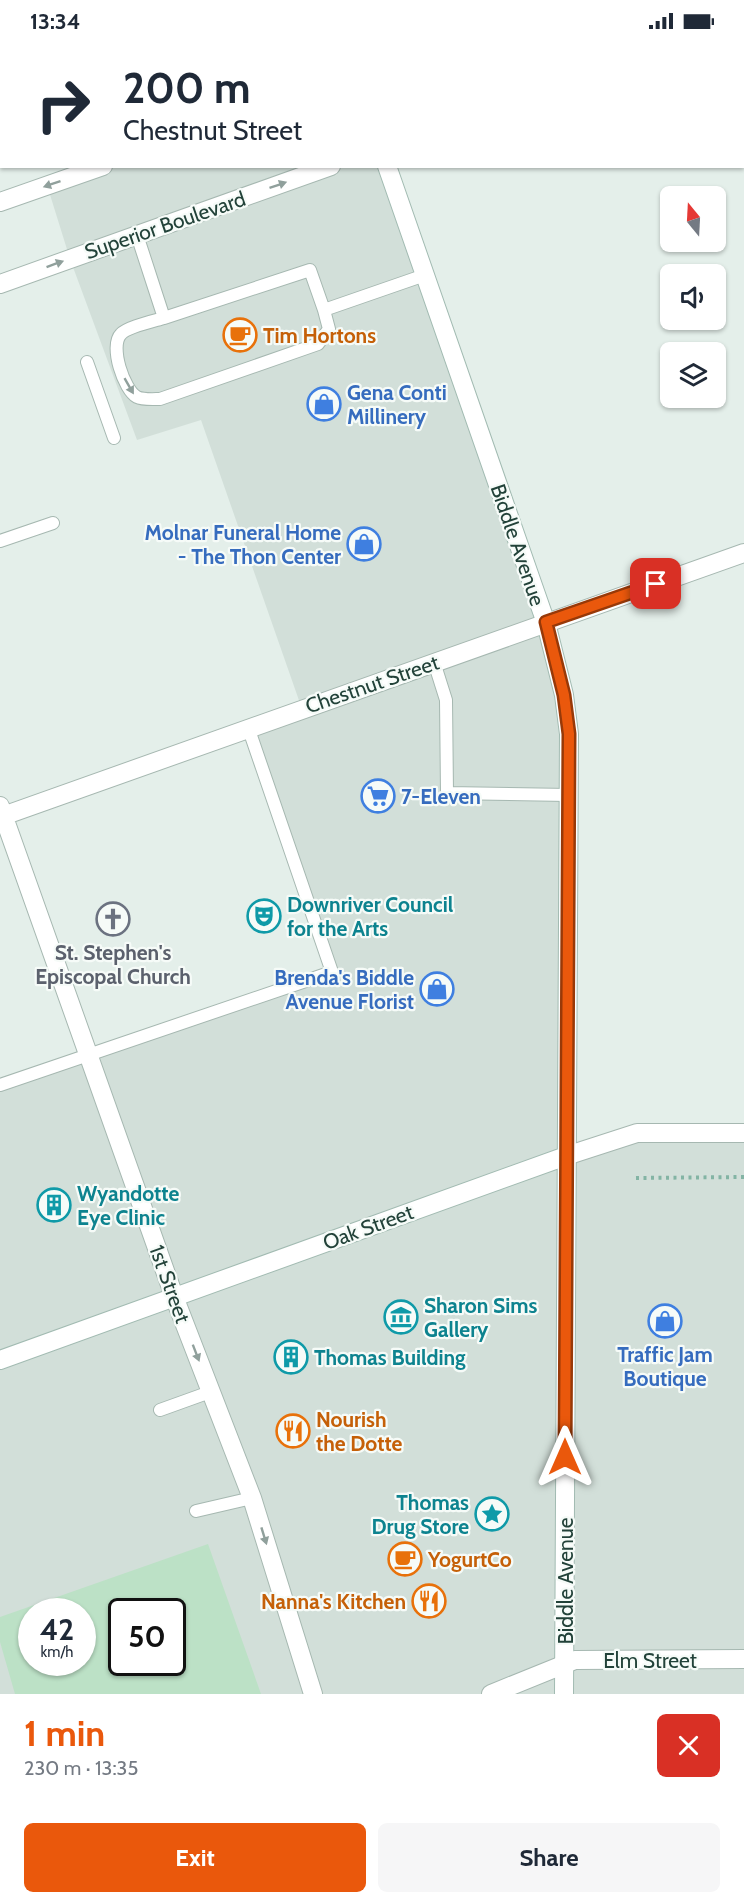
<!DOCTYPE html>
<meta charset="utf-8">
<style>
body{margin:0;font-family:Cabin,sans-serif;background:#f6f6f7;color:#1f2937;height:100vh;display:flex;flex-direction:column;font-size:22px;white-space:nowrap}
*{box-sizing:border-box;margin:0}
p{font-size:20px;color:#747a83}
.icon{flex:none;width:33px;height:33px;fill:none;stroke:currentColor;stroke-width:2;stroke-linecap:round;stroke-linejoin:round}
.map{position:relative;height:1652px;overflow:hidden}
.side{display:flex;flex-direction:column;background:#fff;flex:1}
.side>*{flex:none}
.banner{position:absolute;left:0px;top:0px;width:744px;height:126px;box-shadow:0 2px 4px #0004;background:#fff;color:#1f2937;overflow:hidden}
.needle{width:39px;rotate:342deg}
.controls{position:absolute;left:660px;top:144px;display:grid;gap:12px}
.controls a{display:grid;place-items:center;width:66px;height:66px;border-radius:9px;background:#fff;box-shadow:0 2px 4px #0004;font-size:30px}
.speed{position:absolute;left:18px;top:1556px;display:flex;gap:12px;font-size:30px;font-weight:700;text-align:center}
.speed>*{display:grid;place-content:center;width:78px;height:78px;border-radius:50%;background:#fff;box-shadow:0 2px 4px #0004;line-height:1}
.speed small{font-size:15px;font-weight:400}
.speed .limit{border:3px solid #111;border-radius:9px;background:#fff;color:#111}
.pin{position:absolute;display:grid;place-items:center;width:51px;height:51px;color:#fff;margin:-26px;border-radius:12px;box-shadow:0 3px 9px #0006}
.me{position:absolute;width:66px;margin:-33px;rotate:0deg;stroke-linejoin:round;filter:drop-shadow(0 0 4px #0008)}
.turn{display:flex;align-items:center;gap:21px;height:126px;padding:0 24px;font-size:27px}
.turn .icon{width:78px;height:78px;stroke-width:2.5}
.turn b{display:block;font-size:42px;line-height:51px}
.round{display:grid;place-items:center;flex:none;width:63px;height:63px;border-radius:9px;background:#f6f6f7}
.summary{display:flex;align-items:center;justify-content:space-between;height:102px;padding:0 24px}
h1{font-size:36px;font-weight:700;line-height:45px;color:#ea580c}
.primary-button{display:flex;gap:12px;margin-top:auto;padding:12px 24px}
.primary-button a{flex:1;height:69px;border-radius:9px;background:#ea580c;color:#fff;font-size:24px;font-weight:700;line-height:69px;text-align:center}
.primary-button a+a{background:#f6f6f7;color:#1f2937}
.status{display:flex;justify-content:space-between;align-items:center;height:42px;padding:0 30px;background:#fff;direction:ltr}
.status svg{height:16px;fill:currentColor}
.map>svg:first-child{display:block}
.built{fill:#d2dfd9;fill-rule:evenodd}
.green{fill:#bce1c6;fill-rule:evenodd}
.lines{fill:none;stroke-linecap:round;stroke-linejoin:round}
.lane-casing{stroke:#a6b8b1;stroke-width:14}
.street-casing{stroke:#a6b8b1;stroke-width:20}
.secondary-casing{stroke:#a2bbb2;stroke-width:20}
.path{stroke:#83b4a4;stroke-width:4;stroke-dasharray:3 4.5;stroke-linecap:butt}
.lane{stroke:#fff;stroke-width:12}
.street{stroke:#fff;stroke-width:18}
.secondary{stroke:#fff;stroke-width:18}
.oneway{fill:#90a09c}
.route-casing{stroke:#983908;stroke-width:15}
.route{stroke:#ea580c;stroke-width:10}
.labels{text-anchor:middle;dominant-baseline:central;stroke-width:4.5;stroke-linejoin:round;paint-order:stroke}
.street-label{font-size:21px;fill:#224239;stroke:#f6fbf8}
.food-label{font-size:21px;font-weight:bold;fill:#c56008;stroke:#f6fbf8;text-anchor:start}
.shop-label{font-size:21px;font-weight:bold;fill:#366cbe;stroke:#f6fbf8;text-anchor:start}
.culture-label{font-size:21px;font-weight:bold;fill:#0d838f;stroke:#f6fbf8;text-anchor:start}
.worship-label{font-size:21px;font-weight:bold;fill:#5b616d;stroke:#f6fbf8}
</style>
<div class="status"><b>13:34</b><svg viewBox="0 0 49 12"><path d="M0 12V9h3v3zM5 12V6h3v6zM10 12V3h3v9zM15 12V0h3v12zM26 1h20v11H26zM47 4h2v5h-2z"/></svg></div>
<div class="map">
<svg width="744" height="1652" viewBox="0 0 744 1652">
<rect width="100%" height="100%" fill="#e4efea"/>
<path class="built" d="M84,0H344L345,1L84,2Z
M103,125H387L564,653L566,1114L637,1091H744V1652H0V1043L332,930L248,685L302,667L201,378L137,398L70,217L47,143ZM32,1569H82V1620H32ZM122,1569H172V1620H122Z"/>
<path class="green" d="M208,1502L261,1652H15L0,1600V1575ZM32,1569H82V1620H32ZM122,1569H172V1620H122Z"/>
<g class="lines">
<defs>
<path id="lane" d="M5,0L6,2
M75,0V2
M137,193L164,276L310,228L324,268L425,233
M164,276C154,279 127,285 121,292C109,304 124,348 137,355C143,358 154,357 160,357L318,302L329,287L324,268
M87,320L114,396
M0,499L53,481
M434,620L446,658L447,751L569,753
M0,1043L332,930L248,685
M160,1368L210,1350
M196,1469L252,1456"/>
<path id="street" d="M515,2L520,0
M664,2L669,0
M0,160L103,124
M0,242L331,124
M0,764L175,1257L252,1456L313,1652
M0,775L744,511
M566,1114L637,1091H744
M491,1652L575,1618L744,1617"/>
<path id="secondary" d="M344,0V2
M387,124L546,581L564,653L569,692L564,1652
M0,1318L566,1114"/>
</defs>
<use href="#lane" class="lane-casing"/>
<use href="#street" class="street-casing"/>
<use href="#secondary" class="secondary-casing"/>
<path class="path" d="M636,1136L744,1135"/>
<use href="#lane" class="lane"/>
<use href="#street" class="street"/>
<use href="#secondary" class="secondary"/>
</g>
<defs><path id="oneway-solid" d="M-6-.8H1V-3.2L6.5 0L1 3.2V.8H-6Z" transform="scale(1.5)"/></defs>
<g class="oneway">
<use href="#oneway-solid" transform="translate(52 142) rotate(161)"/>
<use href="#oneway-solid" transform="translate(278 143) rotate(-19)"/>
<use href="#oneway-solid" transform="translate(55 222) rotate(-20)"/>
<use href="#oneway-solid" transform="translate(129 344) rotate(60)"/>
<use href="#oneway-solid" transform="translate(196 1311) rotate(69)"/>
<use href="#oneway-solid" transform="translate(264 1494) rotate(73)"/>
</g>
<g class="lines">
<defs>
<path id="route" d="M565,1415L569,692L564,653L546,580L656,542"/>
</defs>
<use href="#route" class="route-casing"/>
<use href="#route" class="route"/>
</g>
<defs>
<symbol id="cafe-ring" viewBox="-11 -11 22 22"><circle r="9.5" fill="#f6fbf8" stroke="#e8710a" stroke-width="1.5"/><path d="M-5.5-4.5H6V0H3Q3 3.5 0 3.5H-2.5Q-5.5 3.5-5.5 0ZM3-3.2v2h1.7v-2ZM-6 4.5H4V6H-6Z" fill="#e8710a"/></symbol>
<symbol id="shop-ring" viewBox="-11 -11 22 22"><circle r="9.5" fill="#f6fbf8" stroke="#3f7fe0" stroke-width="1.5"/><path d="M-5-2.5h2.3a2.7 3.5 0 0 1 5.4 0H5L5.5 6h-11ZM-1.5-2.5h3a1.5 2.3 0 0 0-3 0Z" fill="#3f7fe0"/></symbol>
<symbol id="supermarket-ring" viewBox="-11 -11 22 22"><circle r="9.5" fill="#f6fbf8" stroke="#3f7fe0" stroke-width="1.5"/><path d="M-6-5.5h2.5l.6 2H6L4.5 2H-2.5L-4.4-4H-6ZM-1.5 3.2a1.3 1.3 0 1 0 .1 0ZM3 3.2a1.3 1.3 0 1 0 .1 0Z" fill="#3f7fe0"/></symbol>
<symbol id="theatre-ring" viewBox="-11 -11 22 22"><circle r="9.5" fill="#f6fbf8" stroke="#0f9aa8" stroke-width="1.5"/><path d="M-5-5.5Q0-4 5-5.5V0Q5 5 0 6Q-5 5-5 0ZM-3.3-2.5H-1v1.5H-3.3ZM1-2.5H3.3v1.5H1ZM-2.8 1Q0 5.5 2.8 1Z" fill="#0f9aa8"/></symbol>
<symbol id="church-ring" viewBox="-11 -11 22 22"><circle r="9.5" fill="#f6fbf8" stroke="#6b7280" stroke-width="1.5"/><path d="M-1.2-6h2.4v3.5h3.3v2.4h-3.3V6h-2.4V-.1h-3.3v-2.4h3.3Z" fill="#6b7280"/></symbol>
<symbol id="building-ring" viewBox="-11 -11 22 22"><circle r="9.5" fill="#f6fbf8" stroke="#0f9aa8" stroke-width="1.5"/><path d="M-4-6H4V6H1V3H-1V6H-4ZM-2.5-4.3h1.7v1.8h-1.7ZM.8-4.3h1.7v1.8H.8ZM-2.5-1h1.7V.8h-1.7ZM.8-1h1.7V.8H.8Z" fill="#0f9aa8"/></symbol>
<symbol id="museum-ring" viewBox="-11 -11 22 22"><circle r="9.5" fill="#f6fbf8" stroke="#0f9aa8" stroke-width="1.5"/><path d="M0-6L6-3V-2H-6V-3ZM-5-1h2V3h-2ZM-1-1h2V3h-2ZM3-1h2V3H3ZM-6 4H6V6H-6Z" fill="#0f9aa8"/></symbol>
<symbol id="restaurant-ring" viewBox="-11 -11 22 22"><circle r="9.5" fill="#f6fbf8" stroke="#e8710a" stroke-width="1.5"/><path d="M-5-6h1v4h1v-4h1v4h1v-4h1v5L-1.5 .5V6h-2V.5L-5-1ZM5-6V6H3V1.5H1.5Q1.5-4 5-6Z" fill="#e8710a"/></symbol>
<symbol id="sight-ring" viewBox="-11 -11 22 22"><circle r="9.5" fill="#f6fbf8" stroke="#0f9aa8" stroke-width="1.5"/><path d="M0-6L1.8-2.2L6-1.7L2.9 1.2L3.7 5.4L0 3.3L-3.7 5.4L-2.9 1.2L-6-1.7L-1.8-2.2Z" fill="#0f9aa8"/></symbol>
</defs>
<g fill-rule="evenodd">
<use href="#cafe-ring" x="221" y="274" width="38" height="38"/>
<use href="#shop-ring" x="305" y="343" width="38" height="38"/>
<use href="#shop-ring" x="345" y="483" width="38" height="38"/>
<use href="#supermarket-ring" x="359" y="735" width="38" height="38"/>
<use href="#theatre-ring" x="245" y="855" width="38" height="38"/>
<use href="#church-ring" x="94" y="858" width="38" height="38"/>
<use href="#shop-ring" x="418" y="928" width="38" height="38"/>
<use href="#building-ring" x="35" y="1144" width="38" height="38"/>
<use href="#museum-ring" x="382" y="1256" width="38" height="38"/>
<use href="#shop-ring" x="646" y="1260" width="38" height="38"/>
<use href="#building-ring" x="272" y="1296" width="38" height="38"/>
<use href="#restaurant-ring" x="274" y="1370" width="38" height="38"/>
<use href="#sight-ring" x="473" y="1453" width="38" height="38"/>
<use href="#cafe-ring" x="386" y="1498" width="38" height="38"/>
<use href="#restaurant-ring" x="410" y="1540" width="38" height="38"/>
</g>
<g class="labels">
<g class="street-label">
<text transform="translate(165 183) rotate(-19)">Superior Boulevard</text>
<text transform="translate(518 503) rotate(71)">Biddle Avenue</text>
<text transform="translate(372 642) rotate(-19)">Chestnut Street</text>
<text transform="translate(368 1185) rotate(-20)">Oak Street</text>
<text transform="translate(170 1242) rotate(70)">1st Street</text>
<text transform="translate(565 1539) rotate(-90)">Biddle Avenue</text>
<text x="650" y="1618">Elm Street</text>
</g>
<g class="food-label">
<text x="263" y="293">Tim Hortons</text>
<text x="316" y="1377">Nourish<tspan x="316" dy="24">the Dotte</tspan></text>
<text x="428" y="1517">YogurtCo</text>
<text x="406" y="1559" text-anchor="end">Nanna's Kitchen</text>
</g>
<g class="shop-label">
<text x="347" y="350">Gena Conti<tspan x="347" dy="24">Millinery</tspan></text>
<text x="341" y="490" text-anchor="end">Molnar Funeral Home<tspan x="341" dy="24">- The Thon Center</tspan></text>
<text x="401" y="754">7-Eleven</text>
<text x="414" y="935" text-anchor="end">Brenda's Biddle<tspan x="414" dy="24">Avenue Florist</tspan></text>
<text x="665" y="1312" text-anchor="middle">Traffic Jam<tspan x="665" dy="24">Boutique</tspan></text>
</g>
<g class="culture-label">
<text x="287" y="862">Downriver Council<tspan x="287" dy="24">for the Arts</tspan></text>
<text x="77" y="1151">Wyandotte<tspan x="77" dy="24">Eye Clinic</tspan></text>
<text x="424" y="1263">Sharon Sims<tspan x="424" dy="24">Gallery</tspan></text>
<text x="314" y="1315">Thomas Building</text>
<text x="469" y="1460" text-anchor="end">Thomas<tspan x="469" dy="24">Drug Store</tspan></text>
</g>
<g class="worship-label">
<text x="113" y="910">St. Stephen's<tspan x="113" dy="24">Episcopal Church</tspan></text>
</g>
</g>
</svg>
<div class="controls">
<a><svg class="needle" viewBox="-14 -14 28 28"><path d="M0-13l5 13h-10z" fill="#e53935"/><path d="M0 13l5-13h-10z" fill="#747a83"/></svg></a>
<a><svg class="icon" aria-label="sound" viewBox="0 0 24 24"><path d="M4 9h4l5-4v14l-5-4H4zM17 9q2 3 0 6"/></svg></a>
<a><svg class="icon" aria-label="layers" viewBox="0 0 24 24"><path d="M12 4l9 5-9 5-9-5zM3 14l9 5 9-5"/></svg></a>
</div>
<div class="speed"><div>42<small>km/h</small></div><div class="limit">50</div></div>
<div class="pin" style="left:656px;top:542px;background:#d93025"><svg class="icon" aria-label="arrive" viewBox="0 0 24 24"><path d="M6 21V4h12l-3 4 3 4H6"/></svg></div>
<svg class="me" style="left:565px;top:1415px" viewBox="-20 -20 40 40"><path d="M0-17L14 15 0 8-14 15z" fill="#ea580c" stroke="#fff" stroke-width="4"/></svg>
<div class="banner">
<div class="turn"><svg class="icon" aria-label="right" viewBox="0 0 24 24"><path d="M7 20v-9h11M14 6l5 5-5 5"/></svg><div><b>200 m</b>Chestnut Street</div></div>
</div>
</div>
<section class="side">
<div class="summary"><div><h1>1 min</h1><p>230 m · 13:35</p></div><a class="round" style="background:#d93025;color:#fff"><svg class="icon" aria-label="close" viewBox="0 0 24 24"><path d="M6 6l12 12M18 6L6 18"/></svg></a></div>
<div class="primary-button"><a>Exit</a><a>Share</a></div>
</section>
